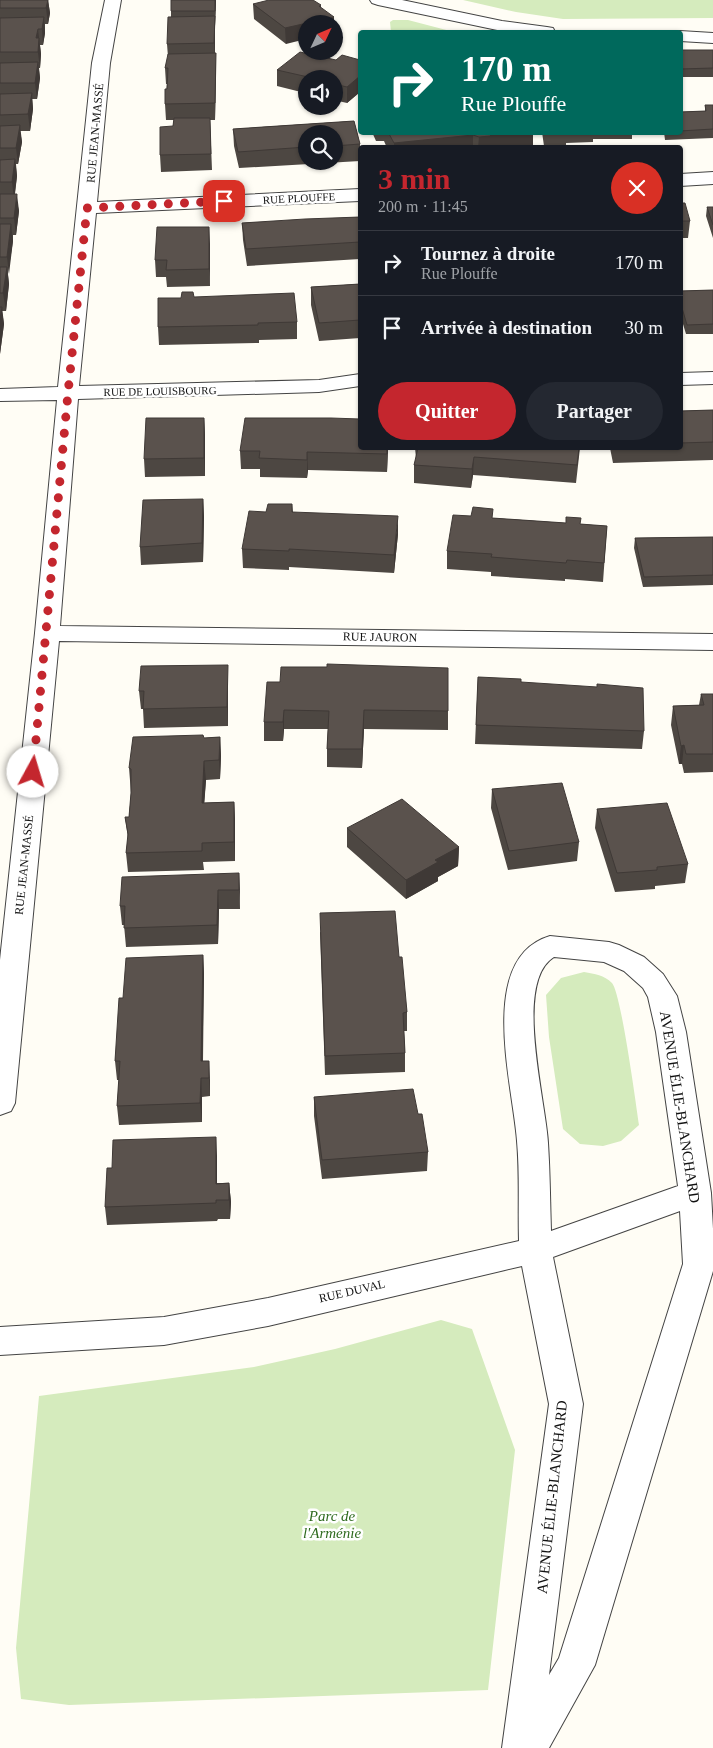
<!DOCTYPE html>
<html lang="fr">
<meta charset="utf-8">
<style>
body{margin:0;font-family:Georgia,serif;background:#242831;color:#f1f3f6;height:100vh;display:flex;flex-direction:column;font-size:19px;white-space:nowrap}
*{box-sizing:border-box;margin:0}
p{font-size:16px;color:#9ea1a6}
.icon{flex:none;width:28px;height:28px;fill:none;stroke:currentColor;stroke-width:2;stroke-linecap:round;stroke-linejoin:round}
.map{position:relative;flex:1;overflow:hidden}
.side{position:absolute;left:358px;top:145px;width:325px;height:305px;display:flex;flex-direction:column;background:#171b24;border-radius:5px;box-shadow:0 1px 4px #0004}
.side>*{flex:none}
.top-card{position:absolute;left:358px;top:30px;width:325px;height:105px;border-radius:5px;box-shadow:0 1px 4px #0004;background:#00695c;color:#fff;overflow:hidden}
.needle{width:32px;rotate:46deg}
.buttons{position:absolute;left:298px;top:15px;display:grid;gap:10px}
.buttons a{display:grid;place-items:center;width:45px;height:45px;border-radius:50%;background:#171b24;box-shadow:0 1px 4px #0004;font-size:25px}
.pin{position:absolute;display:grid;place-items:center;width:42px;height:42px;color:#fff;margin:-21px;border-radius:10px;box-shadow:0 2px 8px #0006}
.me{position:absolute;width:55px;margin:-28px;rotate:6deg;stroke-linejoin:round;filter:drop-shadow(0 0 4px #0008)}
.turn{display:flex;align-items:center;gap:18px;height:105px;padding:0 20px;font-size:22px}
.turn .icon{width:65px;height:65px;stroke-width:2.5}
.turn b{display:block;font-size:35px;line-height:42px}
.round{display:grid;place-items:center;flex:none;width:52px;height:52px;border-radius:26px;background:#242831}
.head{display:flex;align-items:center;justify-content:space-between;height:85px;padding:0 20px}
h1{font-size:30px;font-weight:700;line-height:38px;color:#c4262e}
.cta{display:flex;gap:10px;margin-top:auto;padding:10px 20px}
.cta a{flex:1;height:58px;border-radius:30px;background:#c4262e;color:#fff;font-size:20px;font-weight:700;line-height:58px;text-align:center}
.cta a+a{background:#242831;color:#f1f3f6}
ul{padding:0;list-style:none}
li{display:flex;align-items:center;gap:15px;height:65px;padding:0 20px;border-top:1px solid #363941}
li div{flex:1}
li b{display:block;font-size:19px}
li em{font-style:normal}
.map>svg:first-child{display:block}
.green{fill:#d5ebbd}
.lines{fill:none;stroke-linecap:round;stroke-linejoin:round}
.minor-casing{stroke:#444;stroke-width:2}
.minor{fill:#fff;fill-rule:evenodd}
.wall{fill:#4d4742;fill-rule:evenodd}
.shaded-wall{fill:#3f3936}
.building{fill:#5a524d;stroke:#3f3936}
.route{stroke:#c4262e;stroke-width:9;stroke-dasharray:0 16.2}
.labels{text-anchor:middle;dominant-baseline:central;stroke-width:5;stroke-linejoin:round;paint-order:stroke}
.far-street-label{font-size:11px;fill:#111;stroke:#fff}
.street-label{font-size:12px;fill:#111;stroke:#fff}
.near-street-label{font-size:15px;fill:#111;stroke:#fff}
.near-park-label{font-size:15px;font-style:italic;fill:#2f6b1f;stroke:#fff}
</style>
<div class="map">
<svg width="713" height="1748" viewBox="0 0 713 1748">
<rect width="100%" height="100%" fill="#fffdf5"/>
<path class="green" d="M463,0H713V18L563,19L516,12Z
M393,20H408L454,32H391L390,22Z
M584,972C595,974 604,975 612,983C621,993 636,1104 639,1125L621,1141L603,1146L580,1144L563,1129L549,1037L546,995L561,978Z
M441,1320L472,1329L515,1450L488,1690L69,1705L21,1699L16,1648L39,1396L254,1367L335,1349Z"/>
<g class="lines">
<defs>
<path id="minor" d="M105,0H121L110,63L97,202L360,189V201L96,213L79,386L319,380L360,374V386L319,392L78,399L60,626L713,634V650L59,641L15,1103L11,1111L0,1115V960L35,633L57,400L0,401V389L58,387L92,63Z
M370,0H402L502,21L547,27L553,28L555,32L502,31L378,5L372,3Z
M680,31L713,33V43L680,41V32H674Z
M713,172V184L680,186V174Z
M713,372V384L680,385V373Z
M550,936L609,942L619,945L644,957L663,974L677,996L686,1032L711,1193L713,1229V1271L595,1665L549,1748H502L549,1404L522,1266L268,1326L164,1345L0,1355V1327L164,1317L268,1298L519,1241C518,1208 520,1174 517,1141C513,1085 476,958 550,936ZM554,957L604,962L624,971L643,988L648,997L656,1032L678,1186L551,1231C550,1202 550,1173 548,1143C546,1101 513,982 554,957ZM680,1211L683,1264L559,1658L549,1675L583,1404L553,1257Z"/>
</defs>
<use href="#minor" class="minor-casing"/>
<use href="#minor" class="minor"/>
</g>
<path class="wall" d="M0,0H51H48L50,13L48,24H45V33L43,45H40L41,54L40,68H39L40,78L37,99H32L33,109L30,131H20L22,142L18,164H16L17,176L15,194L19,211L16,235H13V241L8,274L9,284L6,311H2L4,324L0,354Z
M171,0H216L215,26V53L216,69L215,120H210L212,170L161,172L160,155L173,126L174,120H166L165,104L167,84H166L165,68L168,57L167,44L171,17Z
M313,0L286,44L254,19L253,4Z
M680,50H713V77H680Z
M336,60H360V92L347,103L334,100V79H306V104H304L301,99V92L277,86V70Z
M705,105H713V138L665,140L664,132H680V112L705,111Z
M354,121L360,144V161L239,168L234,146L233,129ZM306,134H334V161H306Z
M372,132H533V145L508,148H387L384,141H376Z
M542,132H632V139H593V142L566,143V145L544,146Z
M680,203L690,221L688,238H680Z
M707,207H713V238L706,216Z
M360,217V259L247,266L243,240L242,223Z
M209,227L210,286L167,287L166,277H156L155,260Z
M360,284V338L319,341L311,305V287Z
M713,290V334H686L680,314V291Z
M194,297L297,322V339L259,340V343L159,345L158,327Z
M713,410V460L613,463L610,448H680V411Z
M204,418L205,436V476L145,477L144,459Z
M388,448L387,472L308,470L307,478L260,477V469H241L240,451Z
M415,448H580L576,483L473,475L471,488L414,483V465L416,458Z
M203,499L204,517L203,562L141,565L140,547Z
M292,504L293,512L398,534L394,573L289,567V570L243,568L242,549L266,512Z
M493,518L607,526L603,582L565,579V581L491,576V572L447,569V551Z
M713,537V585L643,587L634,548L635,538Z
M478,677L521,682L644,731L642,749L475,744Z
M280,682L448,711V730L364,729L362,768L327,767V749L328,729H284L283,741H264V722Z
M228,684V726L144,728L143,709H141L139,691Z
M701,694H713V772L684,773L682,764H679L671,725L673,706L699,705Z
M220,737L221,756L220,779L206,780L204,803L234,802L235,821V861L203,862L204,870L128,872L126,853L128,838L125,817H129L131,793L129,768L204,738Z
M492,789L579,842L577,861L508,870L491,808Z
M597,809L688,864L685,883L655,886V889L615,892L595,828Z
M347,828L459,847L458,866L438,877V881L406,899L347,847Z
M239,873L240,909H219L218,944L126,947L124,925H122L120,906Z
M320,932L399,957L407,1012V1031H404L405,1053V1072L325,1075Z
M203,955L204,974L203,1061L210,1080V1096L202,1097V1122L119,1125L117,1106L119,1080H117L115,1061L123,998Z
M314,1097L418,1114L428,1152L427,1171L322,1179L314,1116Z
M217,1156V1183H229L231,1202L230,1219H218L217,1221L107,1225L105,1207L112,1168Z"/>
<path class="shaded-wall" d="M48,0L50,13L48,24L46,8Z
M215,0H216L215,26Z
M321,5V20L334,17V24H306V39L286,44L285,28L319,6Z
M215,16V59L214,43Z
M44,17L45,33L43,45L42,29Z
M38,29L41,54L40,68L36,38Z
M216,53V69L215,120V103Z
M38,62L40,78L37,99L35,83Z
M360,76V92L347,103V87Z
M32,93L33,109L30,131L28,114Z
M20,125L22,142L18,164L16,148Z
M533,132V145L508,148H478L479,137L493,133Z
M473,135V148H394V143Z
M15,159L17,176L14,199L12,182Z
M17,194L19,211L16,235L14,218Z
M11,224L13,241L9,274L7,257Z
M209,227L210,244V286L209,269Z
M7,267L9,284L6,311L3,293Z
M2,307L4,324L0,354V319Z
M204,418L205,436V476L204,458Z
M387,448H388L387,472Z
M307,452L308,470L307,478Z
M474,457L473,475L471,488L472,469Z
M203,499L204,517L203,562L202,543Z
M398,516V534L394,573V555Z
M228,665V726L227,707Z
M284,710V729L283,741V722Z
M364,710V729L362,768V749Z
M220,737L221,756L220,779L219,760Z
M684,745L682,764H679L681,746Z
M204,761L206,780L203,822L202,803Z
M234,802L235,821V861L234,842Z
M459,847L458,866L438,877V881L406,899V880L435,860Z
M239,873L240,892V909L239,890Z
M218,890L219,909L218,944L217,925Z
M203,955L204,974L202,1080L201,1061Z
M209,1061L210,1080V1096L209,1078Z
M201,1078L202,1097V1122L200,1103Z
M216,1137L217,1156V1202L216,1184Z
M229,1183L231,1202L230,1219L229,1200Z"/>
<path class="building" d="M0,0H48L46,8H0Z
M171,0H215V11H171Z
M269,0H313L321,5L319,6L334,17L285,28L253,4Z
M215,16L214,43L167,44L168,17Z
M44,17L42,29H38L36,38H39L38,52H0V18Z
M680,50H713V68L680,69Z
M300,52L336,60L342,55L360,60V76L347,87L334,84V79H306V88H304L301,83L308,77L277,70Z
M216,53L215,103L165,104V89H167L168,68H165L168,54Z
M38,62L35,83H0V63Z
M32,93L28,114L0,115V94Z
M705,105H713V129L680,131V112L706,111Z
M174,118H210L211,154L160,155V127L173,126Z
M354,121L360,144L334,146V134H306V147L238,152L233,129Z
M20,125L16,148H0V126Z
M388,132H495L493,133L490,136L479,137L473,135L394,143Z
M15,159L12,182H0V160Z
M0,194H17L14,218H0Z
M680,203H685L690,221H680Z
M707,207H713V225Z
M360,217V242L246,249L242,223L305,219Z
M0,224H11L7,257H0Z
M157,227H209V269L166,270L167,260H155Z
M0,267H7L3,293H0Z
M360,284V320L319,323L311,287Z
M713,290V324L687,325L680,301V291Z
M182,292H193L194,297L294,293L297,322L258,323V325L158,327V298H181Z
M0,307H2L0,319Z
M713,410V442L680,443V411Z
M146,418H204V458L144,459Z
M245,418H331L360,419V448H387V454L307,452V460L259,458L260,451H240Z
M418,448H579L577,465L474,457L472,469L414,465Z
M203,499L202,543L140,547L143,500Z
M268,504H292V512L398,516L394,555L289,549V551L242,549L249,511L266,512Z
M473,507L493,509L492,518L566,523V517L581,518L580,524L607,526L604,563L567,560L566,563L491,557L492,554L447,551L453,515L471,516Z
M713,537V575L644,577L635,538Z
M327,664L448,668V711L364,710L362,749H327L329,711L284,710L283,722H264L267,682H280L281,667H327Z
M228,665L227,707L143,709L144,691H139L141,666Z
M478,677L521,679V682L597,687V684L643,688L644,731L476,725Z
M701,694H713V754H686L684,745L681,746L673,706L704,705Z
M203,735L204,738L220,737L219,760L204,761L202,803L234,802V842L202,843V851L126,853L128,834L125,817H129L131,793V769L129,768L133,737Z
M562,783L579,842L509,851L492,789Z
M402,799L459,847L435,860L438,862L406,880L347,828Z
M667,803L688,864L657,867V870L617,873L597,809Z
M239,873V890H218L217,925L124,928L125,906H120L122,877Z
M395,911L399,957H402L407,1012L403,1013L405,1053L325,1056L320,913Z
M203,955L201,1061H209V1078H201L200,1103L117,1106L120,1061H115L119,998H123L126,958Z
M413,1089L418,1114H422L428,1152L322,1160L314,1097Z
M216,1137V1184L229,1183V1200H216V1203L105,1207L107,1168H112L113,1140Z"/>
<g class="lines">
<path class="route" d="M33,772L68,393L87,208L224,201"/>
</g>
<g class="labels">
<g class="far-street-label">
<text transform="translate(299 198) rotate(-3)">RUE PLOUFFE</text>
<text transform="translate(160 391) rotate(-1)">RUE DE LOUISBOURG</text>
</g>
<g class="street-label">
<text transform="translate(95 133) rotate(-85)">RUE JEAN-MASSÉ</text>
<text transform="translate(380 637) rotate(1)">RUE JAURON</text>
<text transform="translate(24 865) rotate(-84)">RUE JEAN-MASSÉ</text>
<text transform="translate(352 1291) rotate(-13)">RUE DUVAL</text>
</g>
<g class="near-street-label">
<text transform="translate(680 1107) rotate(81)">AVENUE ÉLIE-BLANCHARD</text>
<text transform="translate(552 1497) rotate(-84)">AVENUE ÉLIE-BLANCHARD</text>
</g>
<g class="near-park-label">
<text x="332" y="1516">Parc de<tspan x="332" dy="17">l'Arménie</tspan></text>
</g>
</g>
</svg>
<div class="buttons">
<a><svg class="needle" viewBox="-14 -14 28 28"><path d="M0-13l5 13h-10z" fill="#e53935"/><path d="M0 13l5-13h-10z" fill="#9ea1a6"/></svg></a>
<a><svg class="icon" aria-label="sound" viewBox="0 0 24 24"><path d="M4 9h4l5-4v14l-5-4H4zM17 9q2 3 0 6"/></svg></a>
<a><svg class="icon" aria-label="search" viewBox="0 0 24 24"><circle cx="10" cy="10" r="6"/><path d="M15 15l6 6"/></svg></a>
</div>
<div class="pin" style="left:224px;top:201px;background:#d93025"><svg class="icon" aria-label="arrive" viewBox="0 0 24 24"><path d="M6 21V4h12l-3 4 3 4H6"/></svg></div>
<svg class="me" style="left:33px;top:772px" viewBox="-20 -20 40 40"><circle r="19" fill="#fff"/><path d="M0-13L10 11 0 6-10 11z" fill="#c4262e"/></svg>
<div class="top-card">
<div class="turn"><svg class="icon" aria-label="right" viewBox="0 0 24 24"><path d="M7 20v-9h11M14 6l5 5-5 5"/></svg><div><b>170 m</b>Rue Plouffe</div></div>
</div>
<section class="side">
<div class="head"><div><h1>3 min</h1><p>200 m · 11:45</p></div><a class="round" style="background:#d93025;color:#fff"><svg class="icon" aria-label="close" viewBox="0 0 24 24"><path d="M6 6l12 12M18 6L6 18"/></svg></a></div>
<ul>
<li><svg class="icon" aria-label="right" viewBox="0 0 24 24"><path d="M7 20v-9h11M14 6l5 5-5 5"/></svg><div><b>Tournez à droite</b><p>Rue Plouffe</p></div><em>170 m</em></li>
<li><svg class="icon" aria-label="arrive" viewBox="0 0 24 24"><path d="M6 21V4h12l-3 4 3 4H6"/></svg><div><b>Arrivée à destination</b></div><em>30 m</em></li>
</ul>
<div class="cta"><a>Quitter</a><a>Partager</a></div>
</section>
</div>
